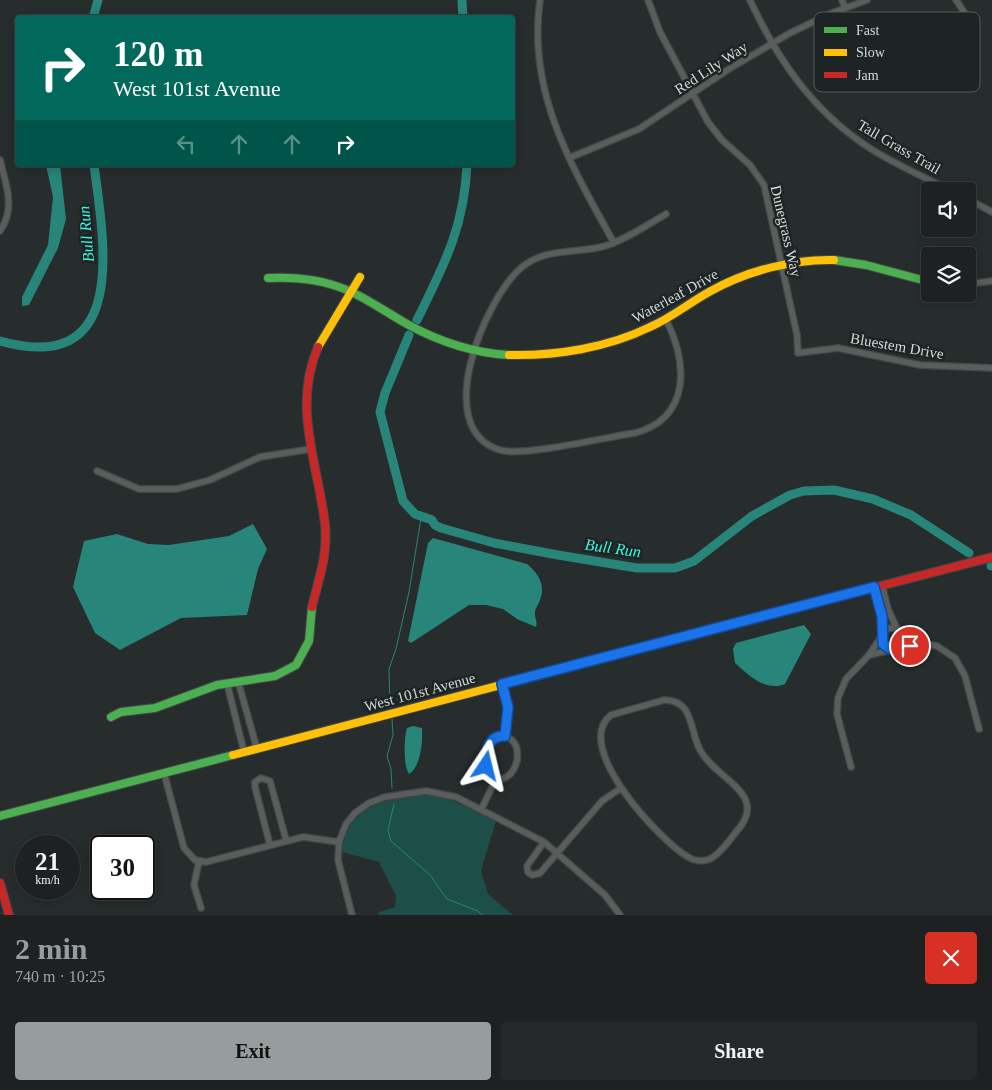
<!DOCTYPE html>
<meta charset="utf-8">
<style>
body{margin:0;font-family:"Times New Roman",serif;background:#25292a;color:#f1f3f6;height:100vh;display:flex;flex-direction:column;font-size:19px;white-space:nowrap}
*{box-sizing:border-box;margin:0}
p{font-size:16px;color:#a0a3a5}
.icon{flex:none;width:28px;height:28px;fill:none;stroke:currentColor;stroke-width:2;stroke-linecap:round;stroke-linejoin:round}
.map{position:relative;height:915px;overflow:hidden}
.panel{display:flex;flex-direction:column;background:#1d2121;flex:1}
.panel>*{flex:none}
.guide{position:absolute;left:15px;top:15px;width:500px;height:152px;border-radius:5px;box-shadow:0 2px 12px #0003,0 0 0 1px #3b3e3f;background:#00695c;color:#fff;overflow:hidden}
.buttons{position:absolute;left:921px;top:182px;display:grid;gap:10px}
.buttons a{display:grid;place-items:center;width:55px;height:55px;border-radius:5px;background:#1d2121;box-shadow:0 2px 12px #0003,0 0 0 1px #3b3e3f;font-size:25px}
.speed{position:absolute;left:15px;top:835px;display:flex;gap:10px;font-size:25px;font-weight:700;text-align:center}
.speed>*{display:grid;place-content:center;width:65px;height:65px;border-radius:50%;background:#1d2121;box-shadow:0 2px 12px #0003,0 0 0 1px #3b3e3f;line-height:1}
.speed small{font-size:12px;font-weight:400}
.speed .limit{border:2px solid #111;border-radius:8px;background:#fff;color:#111}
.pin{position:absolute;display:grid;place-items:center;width:42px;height:42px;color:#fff;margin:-21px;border:2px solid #fff;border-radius:50%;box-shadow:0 1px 5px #0007}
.me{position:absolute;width:55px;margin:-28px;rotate:10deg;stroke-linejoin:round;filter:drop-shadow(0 0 4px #0008)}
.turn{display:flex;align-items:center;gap:18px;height:105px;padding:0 15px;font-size:22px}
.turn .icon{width:65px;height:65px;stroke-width:2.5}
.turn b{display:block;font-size:35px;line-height:42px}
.lanes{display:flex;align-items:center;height:48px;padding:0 15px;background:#0003;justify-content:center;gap:25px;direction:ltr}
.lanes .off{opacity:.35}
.round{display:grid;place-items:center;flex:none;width:52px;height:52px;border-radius:5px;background:#25292a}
.overview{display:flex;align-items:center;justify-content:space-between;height:85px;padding:0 15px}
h1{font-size:30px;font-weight:700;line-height:38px;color:#979c9c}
.primary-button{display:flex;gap:10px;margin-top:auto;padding:10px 15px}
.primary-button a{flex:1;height:58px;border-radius:5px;background:#979c9c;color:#111;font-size:20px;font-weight:700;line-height:58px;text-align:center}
.primary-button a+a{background:#25292a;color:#f1f3f6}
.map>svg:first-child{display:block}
.green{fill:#1d4e48}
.water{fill:#278579}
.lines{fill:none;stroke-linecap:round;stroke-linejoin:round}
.stream{stroke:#278579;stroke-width:1}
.river{stroke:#278579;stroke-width:9}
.street-casing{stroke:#434747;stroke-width:8}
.fast-casing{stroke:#434747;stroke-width:10}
.slow-casing{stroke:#434747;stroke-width:10}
.jam-casing{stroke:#434747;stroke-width:10}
.street{stroke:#595e5c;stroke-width:5.5}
.fast{stroke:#4caf50;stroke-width:8}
.slow{stroke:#ffc107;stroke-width:8}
.jam{stroke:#c62828;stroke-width:8}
.route-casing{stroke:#114b97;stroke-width:12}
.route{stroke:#1a73e8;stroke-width:9}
.labels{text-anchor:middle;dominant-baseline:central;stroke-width:5;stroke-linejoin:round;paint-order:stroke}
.street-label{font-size:15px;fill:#d3d9d8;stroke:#1c2523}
.water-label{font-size:16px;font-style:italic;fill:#3bf7e2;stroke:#1c2523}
.key{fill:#1c2523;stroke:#535b59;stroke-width:1}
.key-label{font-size:14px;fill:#d3d9d8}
</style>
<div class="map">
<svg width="992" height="915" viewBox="0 0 992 915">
<rect width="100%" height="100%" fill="#272c2c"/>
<path class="green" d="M422,795C450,795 471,810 496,821L481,871L488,894L513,915H378L379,912L395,907L396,896L379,862L342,852C347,805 384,800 422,795Z"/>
<path class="water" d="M46,165H60L66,219L58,248L29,305L22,306V297L48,245L53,197Z
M253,524L267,549L258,569L247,615L181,618L120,650L95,633L73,587L84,541L117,534L148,544L169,545L229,536Z
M433,538L527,564C538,573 546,585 540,600C539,604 536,607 535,611C534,617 538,622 536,627L517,619L503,609L486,605H469L411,643L408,641L428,543Z
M804,625L811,634L785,684C766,692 748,675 735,663L733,649L736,643Z
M413,726L422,728C423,740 421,767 409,774C403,765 404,737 407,728Z"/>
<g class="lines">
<path class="stream" d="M390,708L389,669L396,649L409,592L421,518
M392,788L391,769L387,756L393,735L392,719
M394,804L388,830L391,841L430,875L447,899L478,911L482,915"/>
<path class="river" d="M462,0L463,18
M93,18L98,0
M417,320C444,265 464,228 467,165
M409,335L385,393L380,412L403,501L415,514L432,520L435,525L441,528L494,543L558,555L637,568H675L694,561L752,516L790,495L804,491L834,490L873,499L911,515L969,553
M0,341C130,377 104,242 94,165
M991,566H992"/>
<defs>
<path id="street" d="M540,0C527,92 571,165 614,243
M648,0L660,32L708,122L722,140L750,165L764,185L797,335L798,353L838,348L920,365L992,368
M750,0C777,59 813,111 868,147C894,164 924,177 952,191
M842,0L845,8
M956,0L968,18
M569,158L639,129L729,69L790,33L832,13L867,0
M0,160C6,185 16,208 0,231
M968,199L992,212
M968,284L992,281
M666,320C688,362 691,418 635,433C606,437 523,457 500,450C430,429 485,298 522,267C547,247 577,254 605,246C627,239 647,225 666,214
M97,471L139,489H177L210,480L260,457L311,449
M882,585L888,609L897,629
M874,587L882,616L883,633
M882 638a10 10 0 1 1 20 0a10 10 0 1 1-20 0Z
M901,634L921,643L937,646L955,658L965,676L979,729
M869,655L921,643
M238,681L257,749
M227,683L244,752
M502,684L508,707L505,736
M664,700C694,700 689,729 700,750C716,780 771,794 736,832C729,841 720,854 710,859C703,862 694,861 688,857C660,841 571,746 611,715Z
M498,736C525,733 522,775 501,779L490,775C481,764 485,742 498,736Z
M851,767L837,714L838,698L846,679L869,655L881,637
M164,773L184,848L195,860L206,862L303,837L339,842
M481,810L496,779
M544,842L527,866L528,872L532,875L540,873L602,801L621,788
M270,845L255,787V782L261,778L270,781L286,840
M199,861L194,885L201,908
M352,915L338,860L339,842L346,824L355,813L369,803L385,797L426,791L456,797L544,842L605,895L620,915"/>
<path id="fast" d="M834,260L866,265L930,282
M268,278C290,277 312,278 333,285C360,293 382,310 407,324C438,341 473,353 509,355
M574,666L803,606
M111,717L121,712L155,708L217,685L275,676L296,665L309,641L312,607
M0,816L233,755"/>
<path id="slow" d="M318,347L360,277
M509,355C556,356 607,348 650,327C671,318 689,303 709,292C746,271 792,259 834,260
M233,755L574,666"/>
<path id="jam" d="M803,606L992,557
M312,607C319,577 328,556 325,524C318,464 292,407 318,347
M0,883L9,915"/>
</defs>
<use href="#street" class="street-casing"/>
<use href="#fast" class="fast-casing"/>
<use href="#slow" class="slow-casing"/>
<use href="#jam" class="jam-casing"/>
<use href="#street" class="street"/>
<use href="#fast" class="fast"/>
<use href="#slow" class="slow"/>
<use href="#jam" class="jam"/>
</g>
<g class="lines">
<defs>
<path id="route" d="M486,766C485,752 488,735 505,736L508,707L502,684L874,587L882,616L883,644L890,649L910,646"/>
</defs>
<use href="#route" class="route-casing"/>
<use href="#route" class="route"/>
</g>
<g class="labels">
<g class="street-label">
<text transform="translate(711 68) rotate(-33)">Red Lily Way</text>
<text transform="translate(899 147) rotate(30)">Tall Grass Trail</text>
<text transform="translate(786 231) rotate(77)">Dunegrass Way</text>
<text transform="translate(675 296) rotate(-29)">Waterleaf Drive</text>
<text transform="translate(897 346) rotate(10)">Bluestem Drive</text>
<text transform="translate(420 692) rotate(-15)">West 101st Avenue</text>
</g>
<g class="water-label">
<text transform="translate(86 234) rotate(-95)">Bull Run</text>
<text transform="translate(613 548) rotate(8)">Bull Run</text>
</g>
</g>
<rect x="814" y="12" width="166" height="80" rx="8" class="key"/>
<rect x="824" y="27" width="23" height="6" fill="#4caf50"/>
<rect x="824" y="49" width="23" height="7" fill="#ffc107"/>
<rect x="824" y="72" width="23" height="6" fill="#c62828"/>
<g class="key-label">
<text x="856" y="35">Fast</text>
<text x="856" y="57">Slow</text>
<text x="856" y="80">Jam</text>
</g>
</svg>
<div class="buttons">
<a><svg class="icon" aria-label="sound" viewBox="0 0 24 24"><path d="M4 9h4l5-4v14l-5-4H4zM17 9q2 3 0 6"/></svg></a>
<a><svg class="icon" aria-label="layers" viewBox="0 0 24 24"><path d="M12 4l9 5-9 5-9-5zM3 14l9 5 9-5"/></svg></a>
</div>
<div class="speed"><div>21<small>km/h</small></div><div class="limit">30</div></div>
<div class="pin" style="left:910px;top:646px;background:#d93025"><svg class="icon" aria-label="arrive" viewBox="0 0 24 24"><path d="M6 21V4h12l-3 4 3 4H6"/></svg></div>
<svg class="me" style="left:486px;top:766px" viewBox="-20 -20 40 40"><path d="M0-17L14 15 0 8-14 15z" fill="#1a73e8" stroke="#fff" stroke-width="4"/></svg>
<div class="guide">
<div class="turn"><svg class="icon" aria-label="right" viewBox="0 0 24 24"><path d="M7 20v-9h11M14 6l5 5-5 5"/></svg><div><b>120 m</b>West 101st Avenue</div></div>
<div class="lanes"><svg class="icon off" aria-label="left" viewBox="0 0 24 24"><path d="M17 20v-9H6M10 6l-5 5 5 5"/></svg><svg class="icon off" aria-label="ahead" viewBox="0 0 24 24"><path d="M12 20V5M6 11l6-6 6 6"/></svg><svg class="icon off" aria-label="ahead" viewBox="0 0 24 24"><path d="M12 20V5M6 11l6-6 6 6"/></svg><svg class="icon" aria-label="right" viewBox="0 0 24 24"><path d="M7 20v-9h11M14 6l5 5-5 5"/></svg></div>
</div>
</div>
<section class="panel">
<div class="overview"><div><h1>2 min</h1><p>740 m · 10:25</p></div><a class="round" style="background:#d93025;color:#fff"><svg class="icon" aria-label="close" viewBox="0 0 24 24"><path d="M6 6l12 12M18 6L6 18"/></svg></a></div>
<div class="primary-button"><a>Exit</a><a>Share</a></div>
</section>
